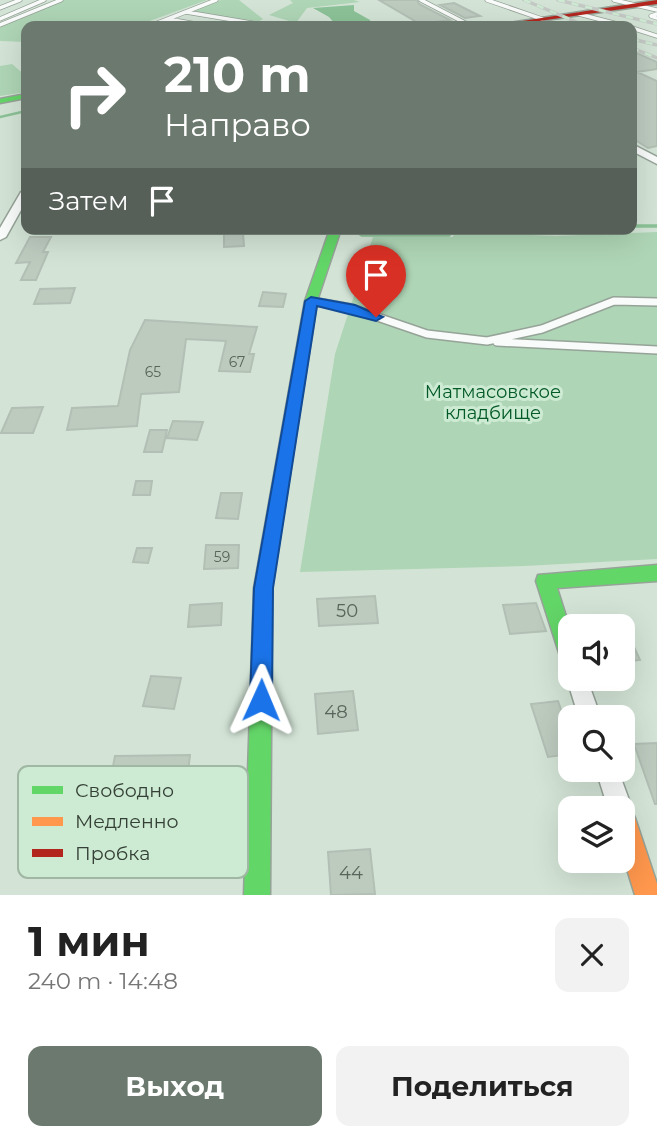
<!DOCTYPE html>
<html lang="ru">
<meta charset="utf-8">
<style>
body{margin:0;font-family:Montserrat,sans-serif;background:#f2f2f2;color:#222;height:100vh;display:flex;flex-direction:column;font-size:26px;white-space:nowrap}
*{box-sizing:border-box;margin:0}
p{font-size:23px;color:#767676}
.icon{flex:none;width:38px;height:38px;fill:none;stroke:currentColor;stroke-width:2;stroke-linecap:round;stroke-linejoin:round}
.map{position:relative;height:895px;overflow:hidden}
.details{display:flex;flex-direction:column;background:#fff;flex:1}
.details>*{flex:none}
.hud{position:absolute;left:21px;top:21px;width:616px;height:214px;border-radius:14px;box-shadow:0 7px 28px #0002;background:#6c796e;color:#fff;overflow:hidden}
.fabs{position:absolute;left:558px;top:614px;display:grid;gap:14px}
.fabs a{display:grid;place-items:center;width:77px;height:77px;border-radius:14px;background:#fff;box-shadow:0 7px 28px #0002;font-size:35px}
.pin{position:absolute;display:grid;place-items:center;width:60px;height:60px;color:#fff;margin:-72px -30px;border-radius:50% 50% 50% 0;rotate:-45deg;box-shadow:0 0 7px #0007}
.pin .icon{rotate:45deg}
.me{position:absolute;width:77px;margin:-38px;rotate:1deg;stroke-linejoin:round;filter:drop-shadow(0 0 5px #0008)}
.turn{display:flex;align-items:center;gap:24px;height:147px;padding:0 28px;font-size:32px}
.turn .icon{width:91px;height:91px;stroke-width:2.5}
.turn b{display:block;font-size:49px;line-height:60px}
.then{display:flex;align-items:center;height:66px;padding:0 28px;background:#0003;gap:14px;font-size:26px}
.round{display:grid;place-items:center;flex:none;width:74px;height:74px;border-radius:14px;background:#f2f2f2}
.head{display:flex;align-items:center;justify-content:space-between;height:119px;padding:0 28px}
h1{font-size:42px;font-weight:700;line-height:52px}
.action{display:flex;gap:14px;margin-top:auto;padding:14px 28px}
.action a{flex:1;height:80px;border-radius:14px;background:#6c796e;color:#fff;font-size:28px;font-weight:700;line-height:80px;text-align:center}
.action a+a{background:#f2f2f2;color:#222}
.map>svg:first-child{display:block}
.green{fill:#aed5b5}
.water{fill:#8cc297}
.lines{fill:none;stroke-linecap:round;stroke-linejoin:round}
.stream-far1{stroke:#8cc297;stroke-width:2.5}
.stream{stroke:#8cc297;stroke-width:3.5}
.building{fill:#bdcbbf;stroke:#b2bfb4;stroke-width:2}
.lane-far1-casing{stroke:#96a398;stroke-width:5}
.lane-casing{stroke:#96a398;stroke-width:10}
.street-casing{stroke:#96a398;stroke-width:3}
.fast-casing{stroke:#96a398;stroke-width:3}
.slow-casing{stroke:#96a398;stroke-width:3}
.jam-casing{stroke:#96a398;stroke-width:3}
.lane-far1{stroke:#f8fbf9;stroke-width:3.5}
.lane{stroke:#f8fbf9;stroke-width:7}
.street{fill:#f8fbf9;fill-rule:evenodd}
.fast{fill:#63d668;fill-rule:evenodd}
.slow{fill:#ff974d;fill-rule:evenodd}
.jam{fill:#b3261e;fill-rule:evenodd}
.rail-casing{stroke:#c4c9c5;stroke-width:3.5}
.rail{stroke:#cdead2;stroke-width:2.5;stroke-dasharray:7;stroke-linecap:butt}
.route{fill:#1a73e8;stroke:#114b97;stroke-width:2}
.labels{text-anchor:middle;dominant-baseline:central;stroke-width:6;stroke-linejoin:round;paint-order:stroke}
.number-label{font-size:14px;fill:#58655a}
.park-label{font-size:18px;fill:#035a27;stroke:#cdead2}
.near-number-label{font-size:18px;fill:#58655a}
.key{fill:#cdead2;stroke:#9fb7a3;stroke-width:2}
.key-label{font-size:19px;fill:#344036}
</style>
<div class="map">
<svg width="657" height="895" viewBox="0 0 657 895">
<rect width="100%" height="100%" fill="#d3e4d6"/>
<path class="green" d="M57,0H207L136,26H26V42L0,41V24Z
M221,0H239L263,19L256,23L192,11Z
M290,0H354L360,2L307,8L296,23L269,15L293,3Z
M12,64L26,76V92L0,96V66Z
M454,232L556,236L657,232V559L524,566L300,572L335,354L373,237H453Z"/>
<path class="water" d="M354,5V11L370,20L372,25L337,26L329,17L313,8Z"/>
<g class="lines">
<path class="stream-far1" d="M0,117L26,111"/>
<path class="stream" d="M632,226H657
M355,231L362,235H449L453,229"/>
</g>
<path class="building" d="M379,0H417L419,4L450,20L420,24Z
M454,3L480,16L465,18L440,5Z
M632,51L657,62V69L637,72L657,81V146L648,148L632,138Z
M243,233L244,246L224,247V234Z
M30,237H51L43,252H48L36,280H21L30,262L16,263Z
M75,288L70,303L34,304L40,289Z
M263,292L286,294L283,307L259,306Z
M145,320L257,327L249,354H254L250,372L219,371L226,341L186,339L179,392L141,394L137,426L67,430L72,408L118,406L130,350Z
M43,407L33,433H1L12,408Z
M173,421L203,422L197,440L167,438Z
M150,430H167L162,452H144Z
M136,481H152L150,495H133Z
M221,493H242L238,519L216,518Z
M206,545H239L238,568L204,569Z
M137,548H152L148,563L133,562Z
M375,596L378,623L319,626L317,599Z
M222,603L221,625L188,627L190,605Z
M536,603L546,631L510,634L503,605Z
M623,623L640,660L623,662Z
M151,676L181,678L174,709L143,706Z
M353,691L358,730L318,734L315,694Z
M558,701L570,736V754L548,757L531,704Z
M657,743V804H655L634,744Z
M190,755L184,808L216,806L212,864L156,866L164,796L107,797L115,756Z
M370,849L375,894L331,895L328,852Z"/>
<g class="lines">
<defs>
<path id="lane-far1" d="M421,0L471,26
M487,0L542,19
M614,0L657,10
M0,8L20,0
M186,12L269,26
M579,14L625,26
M657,14L651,16L657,18
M0,19L44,0
M168,19L207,26
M0,25L61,0
M150,26L216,0
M632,28L657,36"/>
<path id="lane" d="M311,301L351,308L427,334L487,341L542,329L614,301L657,302
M497,342L657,350"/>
<path id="street" d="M632,144L657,157V164L632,151Z
M26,189V201L6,237L0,240V228L21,192Z
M570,672V679H587L601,718H579L567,679Z
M596,770H618L632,808L628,816L623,819V808H608Z"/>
<path id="fast" d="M26,94V98L0,103V99Z
M330,229H341L317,301L272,588L270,895H244L254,588L305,301Z
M657,565V581L557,588L570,629V667L563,665L536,581L538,575Z"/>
<path id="slow" d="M623,806L631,810L635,818L657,884V895H635L623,856V808H617Z"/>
<path id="jam" d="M657,0V4L505,26H490Z"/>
</defs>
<use href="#lane-far1" class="lane-far1-casing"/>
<use href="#lane" class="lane-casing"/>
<use href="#street" class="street-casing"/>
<use href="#fast" class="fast-casing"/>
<use href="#slow" class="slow-casing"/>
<use href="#jam" class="jam-casing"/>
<use href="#lane-far1" class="lane-far1"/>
<use href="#lane" class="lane"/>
<use href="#street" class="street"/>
<use href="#fast" class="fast"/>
<use href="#slow" class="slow"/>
<use href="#jam" class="jam"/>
<defs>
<path id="rail" d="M524,0L586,26
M558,0L657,24
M632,39L657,45
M632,48L657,58"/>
</defs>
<use href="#rail" class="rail-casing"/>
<use href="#rail" class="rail"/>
</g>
<path class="route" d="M311,297L355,305L383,317L376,321L317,306L273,588L272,700L269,707L261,710L254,707L250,700L254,588L305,301Z"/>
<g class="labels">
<g class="number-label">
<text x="237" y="362">67</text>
<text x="153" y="372">65</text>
<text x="222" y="557">59</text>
</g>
<g class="park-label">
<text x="493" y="392">Матмасовское<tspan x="493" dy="21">кладбище</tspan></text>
</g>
<g class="near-number-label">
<text x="347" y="611">50</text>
<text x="336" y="712">48</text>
<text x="351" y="873">44</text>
</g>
</g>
<rect x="18" y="766" width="230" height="112" rx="10" class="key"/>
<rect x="32" y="786" width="31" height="8" fill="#63d668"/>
<rect x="32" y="817" width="31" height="9" fill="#ff974d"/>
<rect x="32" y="849" width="31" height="8" fill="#b3261e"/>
<g class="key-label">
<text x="75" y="797">Свободно</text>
<text x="75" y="828">Медленно</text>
<text x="75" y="860">Пробка</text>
</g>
</svg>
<div class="fabs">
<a><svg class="icon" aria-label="sound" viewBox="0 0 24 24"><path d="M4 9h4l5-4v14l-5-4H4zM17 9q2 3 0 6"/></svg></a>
<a><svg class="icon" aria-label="search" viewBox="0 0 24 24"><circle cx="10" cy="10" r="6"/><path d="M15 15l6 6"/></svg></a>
<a><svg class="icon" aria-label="layers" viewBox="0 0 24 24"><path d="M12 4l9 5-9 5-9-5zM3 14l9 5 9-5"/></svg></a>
</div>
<div class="pin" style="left:376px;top:317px;background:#d93025"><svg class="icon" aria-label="arrive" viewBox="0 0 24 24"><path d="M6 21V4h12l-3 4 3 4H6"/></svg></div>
<svg class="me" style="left:261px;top:700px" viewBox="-20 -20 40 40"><path d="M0-17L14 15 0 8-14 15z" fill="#1a73e8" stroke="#fff" stroke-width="4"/></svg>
<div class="hud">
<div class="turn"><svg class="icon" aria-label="right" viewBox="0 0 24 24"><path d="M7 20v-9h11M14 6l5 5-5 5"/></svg><div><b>210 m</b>Направо</div></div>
<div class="then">Затем<svg class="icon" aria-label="arrive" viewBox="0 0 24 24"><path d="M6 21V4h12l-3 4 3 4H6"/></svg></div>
</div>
</div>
<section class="details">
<div class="head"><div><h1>1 мин</h1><p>240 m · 14:48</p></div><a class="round"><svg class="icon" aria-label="close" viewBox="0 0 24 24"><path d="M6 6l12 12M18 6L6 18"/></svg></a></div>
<div class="action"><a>Выход</a><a>Поделиться</a></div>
</section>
